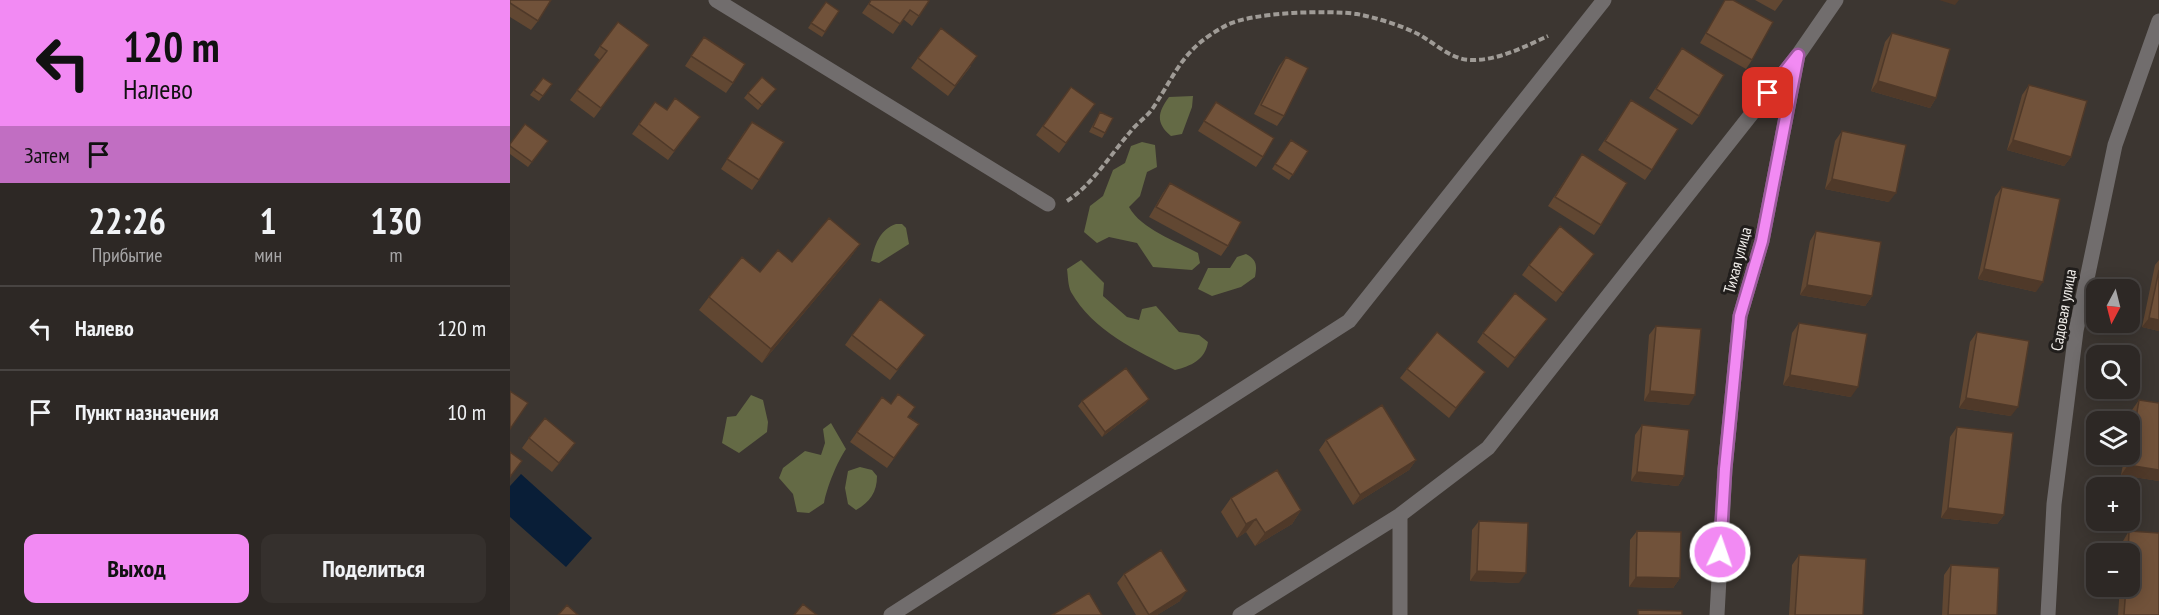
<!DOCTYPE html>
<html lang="ru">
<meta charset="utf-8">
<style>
body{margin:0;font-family:"PT Sans Narrow",sans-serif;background:#35302d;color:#f1f3f6;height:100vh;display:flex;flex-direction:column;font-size:22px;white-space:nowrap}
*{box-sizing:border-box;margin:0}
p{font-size:20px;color:#a7a6a7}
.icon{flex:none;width:33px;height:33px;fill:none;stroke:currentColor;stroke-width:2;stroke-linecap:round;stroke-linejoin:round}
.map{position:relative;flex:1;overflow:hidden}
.sheet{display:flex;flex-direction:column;background:#2d2825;width:510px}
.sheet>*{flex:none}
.guide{background:#f28af3;color:#111;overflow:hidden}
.needle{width:39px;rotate:187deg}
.tools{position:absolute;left:1576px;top:279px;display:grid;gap:12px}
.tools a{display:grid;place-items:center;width:54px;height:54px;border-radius:12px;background:#2d2825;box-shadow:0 3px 15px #0003,0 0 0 2px #484442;font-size:30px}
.pin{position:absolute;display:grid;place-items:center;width:51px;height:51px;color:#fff;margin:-26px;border-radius:12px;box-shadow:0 3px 9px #0006}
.me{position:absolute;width:66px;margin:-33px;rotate:3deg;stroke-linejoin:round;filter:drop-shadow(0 0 4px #0008)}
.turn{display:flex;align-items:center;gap:21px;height:126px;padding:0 24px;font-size:27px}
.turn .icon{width:78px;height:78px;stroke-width:2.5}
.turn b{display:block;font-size:42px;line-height:51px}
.then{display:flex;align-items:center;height:57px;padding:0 24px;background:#0003;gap:12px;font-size:22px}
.eta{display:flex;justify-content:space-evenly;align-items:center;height:102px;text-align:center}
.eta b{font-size:36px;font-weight:800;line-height:42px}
.cta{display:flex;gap:12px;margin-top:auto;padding:12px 24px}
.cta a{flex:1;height:69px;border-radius:12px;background:#f28af3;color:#111;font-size:24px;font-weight:800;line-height:69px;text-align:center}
.cta a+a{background:#35302d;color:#f1f3f6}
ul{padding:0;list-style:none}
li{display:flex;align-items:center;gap:18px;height:84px;padding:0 24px;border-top:2px solid #484442}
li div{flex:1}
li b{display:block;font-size:22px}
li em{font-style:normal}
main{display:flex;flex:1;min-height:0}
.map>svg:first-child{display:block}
.forest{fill:#646a45}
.water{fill:#091e37}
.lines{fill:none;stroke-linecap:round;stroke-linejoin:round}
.path{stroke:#9f9b96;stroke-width:4;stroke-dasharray:6 3;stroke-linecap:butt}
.minor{stroke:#716d6d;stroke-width:15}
.wall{fill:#614732}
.shaded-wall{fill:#4f3929}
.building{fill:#71523a;stroke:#4f3929;stroke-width:1.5}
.route-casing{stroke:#9d5a9e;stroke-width:15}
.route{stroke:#f28af3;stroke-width:10}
.labels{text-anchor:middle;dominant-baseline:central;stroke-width:6;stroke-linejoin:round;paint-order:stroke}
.street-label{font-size:16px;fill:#f1eeea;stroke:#211e1c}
</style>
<main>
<section class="sheet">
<div class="guide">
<div class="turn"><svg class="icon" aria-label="left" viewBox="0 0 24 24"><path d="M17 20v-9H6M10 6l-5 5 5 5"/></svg><div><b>120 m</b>Налево</div></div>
<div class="then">Затем<svg class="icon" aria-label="arrive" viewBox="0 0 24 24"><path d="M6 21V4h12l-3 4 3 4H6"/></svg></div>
</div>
<div class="eta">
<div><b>22:26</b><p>Прибытие</p></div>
<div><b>1</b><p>мин</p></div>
<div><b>130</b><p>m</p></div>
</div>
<ul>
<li><svg class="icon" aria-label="left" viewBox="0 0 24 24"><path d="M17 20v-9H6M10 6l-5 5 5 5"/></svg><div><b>Налево</b></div><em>120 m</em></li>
<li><svg class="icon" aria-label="arrive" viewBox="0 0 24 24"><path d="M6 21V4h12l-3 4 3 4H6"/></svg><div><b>Пункт назначения</b></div><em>10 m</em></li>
</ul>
<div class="cta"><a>Выход</a><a>Поделиться</a></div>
</section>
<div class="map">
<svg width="1649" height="615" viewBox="0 0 1649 615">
<rect width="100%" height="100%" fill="#3c3631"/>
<path class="forest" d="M683,96L682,107L672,134L661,136C645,123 648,112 659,97Z
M632,142L645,145L647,167L637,172L630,196L619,207C631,229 666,241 688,253L690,263L682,270L643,267L627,243L599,237L587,243L574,232L580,206L593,196L603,170L615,163L621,146Z
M386,224H392L396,228L399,244L369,263L361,261C365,245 369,230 386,224Z
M736,254C747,260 747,265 745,277L731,287L702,296L688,289L698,268H720L727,257Z
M571,260L594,283L593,296L617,317L629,320L632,309L646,306L669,332L689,335L698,342C695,360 681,366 665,370C627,351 583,331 561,292C558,286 558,276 557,269Z
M241,395L253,400L258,422L257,432L229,453L212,443L217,417L226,416Z
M321,423L336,449C327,462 317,487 314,503L299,513L287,512L283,494L269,478L273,468L295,451L311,455L315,443L313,429Z
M350,467L362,470L367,476C367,492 360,502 346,510L338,504L335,488L338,471Z"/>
<path class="water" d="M11,474L82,538L56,567L0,517V486Z"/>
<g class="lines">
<path class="path" d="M557,201C582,185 601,154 621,131C627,123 637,117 643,108C668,70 673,48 717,25C743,12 818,10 847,14C867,18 890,25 908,34C925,43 940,59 960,60C987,61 1014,47 1038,36"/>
<path class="minor" d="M206,0L538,204
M890,515V615
M381,615L839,321L1094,0
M730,615L890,515L978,448L1288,55
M1207,615L1215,469L1230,316L1252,241L1288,55L1326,0
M1538,615L1544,504L1566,331L1605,145L1649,21"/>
</g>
<path class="wall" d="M0,0L28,21L21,30L0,17Z
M361,0L419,1L402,26L393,19L383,34L352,13Z
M1215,0L1242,60L1236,69L1190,43Z
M1245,0H1273L1265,11Z
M316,2L329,11L312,37L298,28Z
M1382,33L1426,98L1420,108L1361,91L1375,42Z
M194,37L223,83L216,93L175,66Z
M139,45L84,118L60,100L90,60L84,55L90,46Z
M1172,48L1189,116L1182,125L1139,98Z
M776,57L774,116L767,126L744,114L769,66Z
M408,58L461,66L438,96L401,68Z
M33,78L42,84L29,101L20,95Z
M1519,85L1561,157L1554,166L1497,150L1512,95Z
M561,87L585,104L549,153L526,135Z
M266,89L248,110L234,98L238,93Z
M1121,100L1142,170L1135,180L1088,150Z
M145,102L157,110L190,117L158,160L122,134Z
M706,102L753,157L746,167L688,131Z
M590,112L595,133L592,138L579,132Z
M235,131L249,180L242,190L211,169Z
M1332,131L1379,202L1315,189L1325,141Z
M781,140L798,151L779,180L762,169Z
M38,141L18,167L0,154V144Z
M1072,154L1091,225L1084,235L1038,206Z
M660,183L718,246L711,256L639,217L653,193Z
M1492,187L1526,292L1468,279L1485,197Z
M1306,231L1362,296L1355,306L1290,295L1300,241Z
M350,244L340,258L252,363L189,310L199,297L250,272L282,262Z
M1649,260V331L1632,327L1645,265Z
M1078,263L1046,302L1012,275L1019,265Z
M1289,323L1341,397L1273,385L1282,333Z
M1146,326L1179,405L1134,401L1139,335Z
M1030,328L998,368L967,342L973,333Z
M1467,332L1501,416L1449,408L1460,342Z
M342,335L408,344L380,380L335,345Z
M897,369L975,372L939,418L890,378Z
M372,397L409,424L377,468L340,442Z
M639,399L635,404L592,437L568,406L572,401Z
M1629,400L1649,403V481L1611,475L1615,454H1620V422L1622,410Z
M1132,425L1174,476L1168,486L1121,481L1125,435Z
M1447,427L1494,515L1487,524L1431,518L1440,437Z
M19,438L58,453L42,472L12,448Z
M816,440L906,460L899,470L843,505L809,450Z
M721,498L791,510L782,524L745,546L736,532L727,538L711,512Z
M969,521L1009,583L960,581L962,530Z
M1127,531L1170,578L1163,588L1119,587L1120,540Z
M1619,531L1649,615H1608L1610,586H1620V554H1612L1613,541Z
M1289,555L1353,615H1279L1282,565Z
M1441,565L1487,615H1432L1434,575Z
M614,574L670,601L647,615H626L607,583Z"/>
<path class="shaded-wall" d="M1429,0H1449L1445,5Z
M1368,81L1426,98L1420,108L1361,91Z
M1503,140L1561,157L1554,166L1497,150Z
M1322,179L1386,193L1379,202L1315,189Z
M350,244L340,258L252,363L261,349Z
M1084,254L1078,263L1046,302L1053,293Z
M1474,269L1533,282L1526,292L1468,279Z
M1297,285L1362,296L1355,306L1290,295Z
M1639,318L1649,320V331L1632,327Z
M1037,319L1030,328L998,368L1005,358Z
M975,372L969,381L939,418L946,408Z
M1280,375L1348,387L1341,397L1273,385Z
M1140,391L1185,395L1179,405L1134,401Z
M1456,398L1508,407L1501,416L1449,408Z
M639,399L635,404L592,437L595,432Z
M65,443L58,453L42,472L49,463Z
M906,460L899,470L843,505L850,495Z
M1618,465L1649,470V481L1611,475Z
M1127,472L1174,476L1168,486L1121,481Z
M1438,508L1494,515L1487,524L1431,518Z
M791,510L782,524L745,546L755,533Z
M746,519L736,532L727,538L736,524Z
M967,571L1016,573L1009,583L960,581Z
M1126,577L1170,578L1163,588L1119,587Z
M677,591L670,601L647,615H638Z"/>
<path class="building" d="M0,0H41L28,21L0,3Z
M361,0H417L419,1L409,16L400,10L390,24L359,4Z
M1215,0H1223L1263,22L1242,60L1196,33Z
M316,2L329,11L315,32L301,23Z
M108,22L139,45L91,108L67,90L97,51L90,46Z
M431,28L467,56L445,86L408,58Z
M1382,33L1440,49L1426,98L1368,81Z
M194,37L235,64L223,83L181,56Z
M1172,48L1214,75L1189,116L1146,89Z
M776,57L798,68L774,116L751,105Z
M252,77L266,89L252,105L238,93Z
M33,78L42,84L33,96L24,90Z
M1519,85L1577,101L1561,157L1503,140Z
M561,87L585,104L556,143L533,126Z
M165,98L190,117L164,151L129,124L145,102L157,110Z
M1121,100L1168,129L1142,170L1095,141Z
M706,102L764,138L753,157L694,121Z
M590,112L603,118L595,133L583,127Z
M242,122L274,142L249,180L217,159Z
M15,124L38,141L22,162L0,146V144Z
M1332,131L1396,145L1386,193L1322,179Z
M781,140L798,151L783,175L765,164Z
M1072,154L1117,183L1091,225L1045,197Z
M660,183L731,222L718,246L646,207Z
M1492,187L1550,199L1533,282L1474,269Z
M319,218L350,244L261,349L199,297L232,257L250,272L268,250L282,262Z
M1050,226L1084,254L1053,293L1019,265Z
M1306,231L1371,242L1362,296L1297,285Z
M1649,270V320L1639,318Z
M1005,293L1037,319L1005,358L973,333Z
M370,299L415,335L387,370L342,335Z
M1289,323L1357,334L1348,387L1280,375Z
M1146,326L1191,329L1185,395L1140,391Z
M927,332L975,372L946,408L897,369Z
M1467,332L1519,341L1508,407L1456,398Z
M616,368L639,399L595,432L572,401Z
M0,391L18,403L0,429Z
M388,394L405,407L398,417L409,424L384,458L347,432L372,397L381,404Z
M1629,400L1649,403V470L1618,465Z
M872,405L906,460L850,495L816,440Z
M35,418L65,443L49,463L19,438Z
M1132,425L1179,430L1174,476L1127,472Z
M1447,427L1503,433L1494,515L1438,508Z
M0,452L12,461L0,477Z
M767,470L791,510L755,533L746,519L736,524L721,498Z
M969,521L1018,523L1016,573L967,571Z
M1127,531L1171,532L1170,578L1126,577Z
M1619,531L1649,533V615H1614L1616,586H1620V554H1618Z
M651,550L677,591L639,615L614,574Z
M1289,555L1356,559L1353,615H1285Z
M1441,565L1489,568L1487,615H1438Z
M579,593L592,615H542Z
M293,604L307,615H284Z
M57,605L68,615H48Z
M1128,610L1172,611V615H1128Z"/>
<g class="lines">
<defs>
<path id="route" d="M1210,552L1215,469L1230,316L1252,241L1288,55L1258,93"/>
</defs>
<use href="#route" class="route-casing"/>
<use href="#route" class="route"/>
</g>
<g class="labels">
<g class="street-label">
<text transform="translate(1227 260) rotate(-75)">Тихая улица</text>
<text transform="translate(1553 310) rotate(-80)">Садовая улица</text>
</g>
</g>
</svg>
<div class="tools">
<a><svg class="needle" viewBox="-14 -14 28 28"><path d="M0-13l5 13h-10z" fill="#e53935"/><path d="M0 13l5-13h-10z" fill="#a7a6a7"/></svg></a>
<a><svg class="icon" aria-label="search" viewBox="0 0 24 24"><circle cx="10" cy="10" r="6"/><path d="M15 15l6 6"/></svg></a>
<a><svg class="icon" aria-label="layers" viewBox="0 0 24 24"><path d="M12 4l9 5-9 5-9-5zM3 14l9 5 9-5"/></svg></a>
<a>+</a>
<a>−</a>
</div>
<div class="pin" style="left:1258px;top:93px;background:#d93025"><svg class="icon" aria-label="arrive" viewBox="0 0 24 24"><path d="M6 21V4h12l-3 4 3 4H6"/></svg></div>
<svg class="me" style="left:1210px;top:552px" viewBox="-20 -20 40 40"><circle r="17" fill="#f28af3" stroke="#fff" stroke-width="3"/><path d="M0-11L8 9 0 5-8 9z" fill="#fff"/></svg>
</div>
</main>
